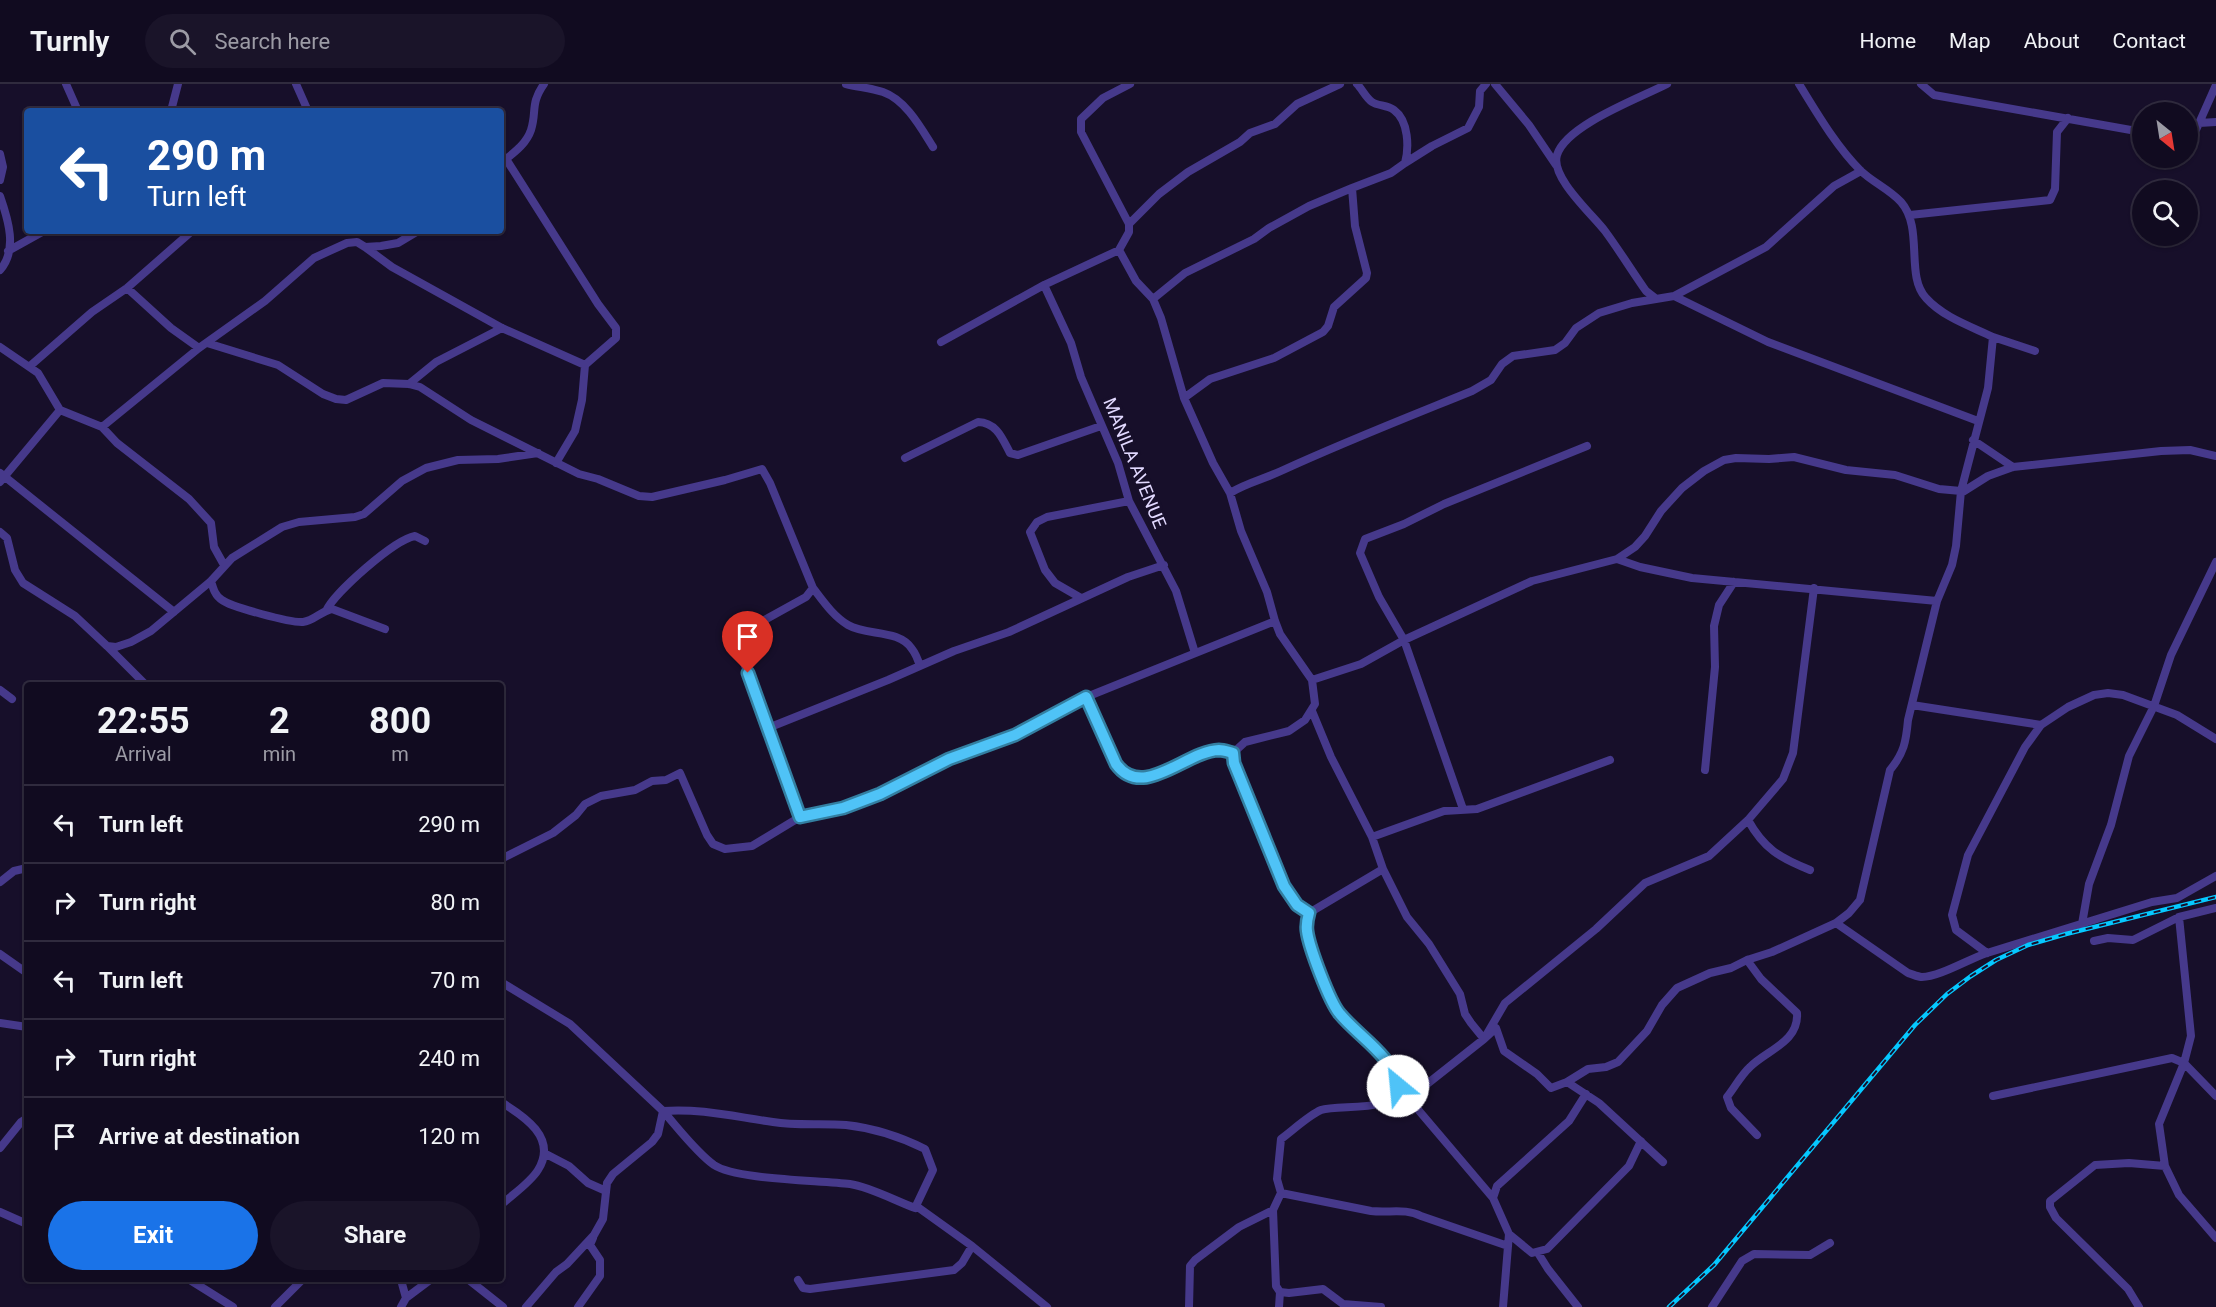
<!DOCTYPE html>
<style>
body{margin:0;font-family:Roboto,sans-serif;background:#1a1429;color:#f1f3f6;height:100vh;display:flex;flex-direction:column;font-size:22px;white-space:nowrap}
*{box-sizing:border-box;margin:0}
p{font-size:20px;color:#9c9ba5}
.icon{flex:none;width:33px;height:33px;fill:none;stroke:currentColor;stroke-width:2;stroke-linecap:round;stroke-linejoin:round}
.map{position:relative;flex:1;overflow:hidden}
.side{position:absolute;left:24px;top:598px;width:480px;height:600px;display:flex;flex-direction:column;background:#110b20;border-radius:6px;box-shadow:0 2px 4px #0004,0 0 0 2px #302b3e}
.side>*{flex:none}
.banner{position:absolute;left:24px;top:24px;width:480px;height:126px;border-radius:6px;box-shadow:0 2px 4px #0004,0 0 0 2px #302b3e;background:#1a4fa0;color:#fff;overflow:hidden}
.needle{width:39px;rotate:150deg}
.tools{position:absolute;left:2132px;top:18px;display:grid;gap:12px}
.tools a{display:grid;place-items:center;width:66px;height:66px;border-radius:50%;background:#110b20;box-shadow:0 2px 4px #0004,0 0 0 2px #302b3e;font-size:30px}
.pin{position:absolute;display:grid;place-items:center;width:51px;height:51px;color:#fff;margin:-62px -26px;border-radius:50% 50% 50% 0;rotate:-45deg;box-shadow:0 0 6px #0007}
.pin .icon{rotate:45deg}
.me{position:absolute;width:66px;margin:-33px;rotate:332deg;stroke-linejoin:round;filter:drop-shadow(0 0 4px #0008)}
.turn{display:flex;align-items:center;gap:21px;height:126px;padding:0 24px;font-size:27px}
.turn .icon{width:78px;height:78px;stroke-width:2.5}
.turn b{display:block;font-size:42px;line-height:51px}
.eta{display:flex;justify-content:space-evenly;align-items:center;height:102px;text-align:center}
.eta b{font-size:36px;font-weight:700;line-height:42px}
.primary-button{display:flex;gap:12px;margin-top:auto;padding:12px 24px}
.primary-button a{flex:1;height:69px;border-radius:36px;background:#1a73e8;color:#fff;font-size:24px;font-weight:700;line-height:69px;text-align:center}
.primary-button a+a{background:#1a1429;color:#f1f3f6}
ul{padding:0;list-style:none}
li{display:flex;align-items:center;gap:18px;height:78px;padding:0 24px;border-top:2px solid #302b3e}
li div{flex:1}
li b{display:block;font-size:22px}
li em{font-style:normal}
header{display:flex;align-items:center;gap:36px;box-sizing:border-box;height:84px;padding:0 30px;background:#110b20;border-bottom:2px solid #302b3e}
header strong{font-size:28px}
nav{display:flex;gap:33px;margin-inline-start:auto;font-size:21px}
.search{width:420px;height:54px;background:#1a1429;display:flex;align-items:center;gap:15px;box-sizing:border-box;padding:0 21px;border-radius:33px;color:#9c9ba5;font-size:22px}
.map>svg:first-child{display:block}
.lines{fill:none;stroke-linecap:round;stroke-linejoin:round}
.minor{stroke:#46398b;stroke-width:8}
.rail-casing{stroke:#05c8ff;stroke-width:4.5}
.rail{stroke:#170f2a;stroke-width:2;stroke-dasharray:7;stroke-linecap:butt}
.route-casing{stroke:#337fa1;stroke-width:15}
.route{stroke:#4fc3f7;stroke-width:10}
.labels{text-anchor:middle;dominant-baseline:central;stroke-width:6;stroke-linejoin:round;paint-order:stroke}
.street-label{font-size:18px;fill:#e2d9ff;stroke:#170f2a}
</style>
<header>
<strong>Turnly</strong>
<div class="search"><svg class="icon" aria-label="search" viewBox="0 0 24 24"><circle cx="10" cy="10" r="6"/><path d="M15 15l6 6"/></svg>Search here</div>
<nav><a>Home</a><a>Map</a><a>About</a><a>Contact</a></nav>
</header>
<div class="map">
<svg width="2216" height="1223" viewBox="0 0 2216 1223">
<rect width="100%" height="100%" fill="#170f2a"/>
<g class="lines">
<path class="minor" d="M66,0L78,27
M296,0L308,27
M846,0C858,3 871,4 883,8C906,16 921,44 933,63
M1495,0L1529,41L1556,81
M1799,0C1817,29 1836,62 1860,86C1872,98 1889,105 1901,118C1924,144 1905,192 1926,214C1943,233 1970,242 1993,253
M1921,0L1934,11L2142,48
M172,23L178,0
M2199,39L2216,38
M2187,51L2196,46L2216,1
M0,70L3,83L0,96
M506,75L598,220L616,244V254L585,281L582,316L575,347L556,379
M501,79C512,70 526,61 531,46C537,27 530,20 544,0
M1405,79L1432,62L1468,44L1479,23L1480,7L1486,0
M0,112C8,135 18,166 0,186
M1910,131L2050,116L2055,105L2057,48L2068,34
M1129,140L1159,110L1188,88L1240,58L1250,49L1275,40L1297,20L1340,0
M365,163L392,183L502,244L585,281
M1119,166L1136,197L1153,215L1161,234L1184,314L1213,379L1230,409L1241,447L1267,508L1275,537L1280,550L1312,596L1315,620L1305,636L1289,647L1245,658L1233,669L1234,679L1284,802L1297,821L1309,829
M8,167L44,147
M1044,201L1071,259L1081,293L1118,379L1129,417L1176,507L1195,569
M127,204L171,244L199,264
M1674,212L1766,163L1834,102L1861,87
M1655,214L1646,207C1632,187 1619,166 1605,147C1592,130 1550,93 1557,71C1566,41 1640,14 1667,0
M1153,215L1185,189L1254,155L1269,144L1309,122L1352,104
M941,258L1044,201L1119,166L1129,148V140L1081,48V35L1103,14L1130,0
M207,259L278,281L323,310L336,315L346,316L383,299L409,300L420,303L471,336L579,390L598,395L639,412L652,413L725,396L762,385L770,399L813,504L806,513L759,539L744,552L741,571L800,733
M0,263L38,289L60,326L102,343L117,359L189,415L211,439L214,463L224,481
M30,282L92,228L127,204L192,147
M409,300L436,278L502,244
M1184,314L1210,295L1274,274L1323,248L1328,242L1334,223L1366,194L1367,189L1355,142L1352,104L1391,89L1405,79C1409,64 1409,37 1394,26C1387,21 1378,22 1372,18C1366,14 1362,5 1357,0
M102,343L199,264L265,217L314,174L347,159L357,158L365,163L381,162L398,159L418,147
M1973,356L2013,383
M905,374L978,338C997,339 1002,354 1010,369L1018,371L1101,342
M0,389L174,528
M0,398L60,326
M1230,409C1246,399 1264,395 1281,387C1344,358 1408,333 1472,307L1491,296L1502,280L1513,272L1555,266L1565,259L1576,244L1599,229L1632,219L1674,212L1768,258L1978,337
M1961,409L1988,392L2013,383L2161,367L2190,366L2216,372
M0,448L7,454L15,486L23,499L75,532L107,562L116,563L131,558L151,547L211,497L232,474L282,443L299,438L355,433L364,430L402,397L426,384L458,376L498,375L538,369
M1617,475L1640,483L1692,494L1937,517
M211,497C213,504 215,512 222,516C231,523 291,539 303,538C314,537 321,527 332,525L385,545
M813,504C823,517 833,532 848,541C867,552 899,545 912,565C916,570 918,576 920,582
M1081,514L1055,499L1045,486L1030,448L1037,438L1047,433L1129,417
M326,527C335,508 394,456 415,452L425,457
M107,562L147,602
M1312,596L1361,580L1404,556L1532,497L1617,475L1635,463L1645,452L1661,427L1682,404L1704,387L1724,376L1736,374L1769,375L1794,373L1846,386L1895,391L1939,405L1961,407
M0,606L12,615
M1086,613L1116,680C1144,717 1185,667 1219,666C1223,666 1229,668 1233,669
M1912,621L2041,641
M1312,627L1331,673L1372,753L1383,785L1407,833L1429,860L1460,910L1465,930L1471,939L1484,955L1496,944L1504,967L1537,990L1551,1004L1567,998L1588,985L1606,983L1618,978L1647,947L1662,921L1677,904L1710,889L1731,884L1747,876L1772,868L1836,839L1849,829L1860,816L1890,686C1904,669 1906,658 1908,636L1937,517L1952,481L1956,462L1961,407L1988,304L1993,253L2035,267
M768,644L888,596L954,567L1009,548L1128,493L1164,481
M1705,686L1715,583L1714,542L1719,521L1734,498
M1463,725L1404,556L1379,513L1360,469L1365,455L1404,440L1444,420L1587,362
M1748,736C1764,765 1780,774 1810,786
M1372,753L1444,727L1477,725L1610,676
M501,775L553,749L576,731L585,720L601,712L635,706L652,697L666,696L680,689L707,751L713,760L725,765L752,762L800,733L843,724L880,710L949,675L1015,651L1074,618L1275,537
M0,798L14,787L27,784
M2179,833L2191,952L2184,979L2159,1040L2165,1082L2179,1111L2216,1154
M1836,839L1908,889C1912,890 1918,893 1922,893C1939,893 1969,875 1987,869L2152,818L2177,814L2216,792
M2082,840L2089,800L2111,741L2129,672L2154,622L2171,571L2216,478
M2094,857L2108,854L2133,856L2179,833L2216,824
M1987,869L1956,846L1952,831L1968,771L2025,663L2041,641L2068,623L2094,611L2108,609L2123,611L2177,631L2216,655
M0,870L27,889
M1747,876L1761,895L1797,929C1799,958 1767,966 1750,983C1741,991 1735,1003 1727,1013L1731,1024L1757,1051
M501,898L570,940L663,1027C700,1024 736,1033 773,1038C797,1042 822,1039 846,1041C873,1044 901,1053 925,1065L933,1086L915,1124H919L972,1162L1047,1223
M0,939L27,943
M1567,998L1599,1019L1663,1078
M1993,1012L2172,974L2184,979L2216,1012
M501,1018C524,1032 558,1054 538,1086C530,1099 513,1110 501,1121
M663,1027C678,1044 696,1068 714,1081C736,1096 819,1096 850,1100C870,1103 896,1117 915,1124
M0,1064L21,1038L27,1034
M544,1069L569,1082L588,1099L606,1107
M1281,1109L1371,1127C1389,1129 1406,1124 1421,1132L1508,1162
M1493,1114L1398,1002L1410,1008L1422,1004L1484,955L1505,919L1596,845L1645,799L1709,772L1748,736L1783,695L1793,669L1814,504
M0,1128L27,1140
M1509,1150L1532,1169L1547,1165L1629,1082L1641,1057
M1538,1169L1548,1185L1578,1223
M190,1196L233,1223
M401,1196L406,1214
M469,1196L503,1223
M798,1196L803,1204L810,1205L954,1186L962,1179L972,1162
M275,1223L302,1196
M401,1223L406,1214L430,1196
M526,1223L556,1188L567,1180L594,1151L603,1135L607,1099L613,1090L652,1058L658,1050L663,1027
M578,1223L600,1192V1176L590,1161L593,1154
M1189,1223L1190,1182L1195,1176L1239,1143L1273,1126
M1279,1223L1280,1208
M1381,1223L1343,1220L1323,1205L1289,1209L1280,1208L1276,1202L1273,1126L1281,1109L1277,1095L1281,1055C1292,1047 1309,1031 1321,1026C1339,1019 1397,1031 1398,1001C1398,978 1350,945 1338,928C1327,913 1312,870 1308,851C1306,843 1307,837 1309,829L1383,785
M1503,1223L1509,1150L1493,1114L1497,1102L1569,1037L1586,1010
M1712,1223L1742,1177L1754,1170L1810,1171L1830,1159
M2139,1223L2128,1205L2056,1134L2050,1123V1117L2095,1081L2129,1079L2165,1082"/>
<defs>
<path id="rail" d="M1669,1223L1714,1181L1915,941L1947,910L1971,892L1996,876L2028,861L2066,850L2216,813"/>
</defs>
<use href="#rail" class="rail-casing"/>
<use href="#rail" class="rail"/>
</g>
<g class="lines">
<defs>
<path id="route" d="M748,589L800,733L843,724L880,710L949,675L1015,651L1086,613L1116,680C1143,717 1186,667 1219,666C1223,666 1229,668 1233,669L1234,679L1284,802L1297,821L1309,829C1307,836 1306,840 1307,847C1309,863 1330,919 1340,930C1359,953 1392,971 1398,1002"/>
</defs>
<use href="#route" class="route-casing"/>
<use href="#route" class="route"/>
</g>
<g class="labels">
<g class="street-label">
<text transform="translate(1135 379) rotate(68)">MANILA AVENUE</text>
</g>
</g>
</svg>
<div class="tools">
<a><svg class="needle" viewBox="-14 -14 28 28"><path d="M0-13l5 13h-10z" fill="#e53935"/><path d="M0 13l5-13h-10z" fill="#9c9ba5"/></svg></a>
<a><svg class="icon" aria-label="search" viewBox="0 0 24 24"><circle cx="10" cy="10" r="6"/><path d="M15 15l6 6"/></svg></a>
</div>
<div class="pin" style="left:748px;top:589px;background:#d93025"><svg class="icon" aria-label="arrive" viewBox="0 0 24 24"><path d="M6 21V4h12l-3 4 3 4H6"/></svg></div>
<svg class="me" style="left:1398px;top:1002px" viewBox="-20 -20 40 40"><circle r="19" fill="#fff"/><path d="M0-13L10 11 0 6-10 11z" fill="#4fc3f7"/></svg>
<div class="banner">
<div class="turn"><svg class="icon" aria-label="left" viewBox="0 0 24 24"><path d="M17 20v-9H6M10 6l-5 5 5 5"/></svg><div><b>290 m</b>Turn left</div></div>
</div>
<section class="side">
<div class="eta">
<div><b>22:55</b><p>Arrival</p></div>
<div><b>2</b><p>min</p></div>
<div><b>800</b><p>m</p></div>
</div>
<ul>
<li><svg class="icon" aria-label="left" viewBox="0 0 24 24"><path d="M17 20v-9H6M10 6l-5 5 5 5"/></svg><div><b>Turn left</b></div><em>290 m</em></li>
<li><svg class="icon" aria-label="right" viewBox="0 0 24 24"><path d="M7 20v-9h11M14 6l5 5-5 5"/></svg><div><b>Turn right</b></div><em>80 m</em></li>
<li><svg class="icon" aria-label="left" viewBox="0 0 24 24"><path d="M17 20v-9H6M10 6l-5 5 5 5"/></svg><div><b>Turn left</b></div><em>70 m</em></li>
<li><svg class="icon" aria-label="right" viewBox="0 0 24 24"><path d="M7 20v-9h11M14 6l5 5-5 5"/></svg><div><b>Turn right</b></div><em>240 m</em></li>
<li><svg class="icon" aria-label="arrive" viewBox="0 0 24 24"><path d="M6 21V4h12l-3 4 3 4H6"/></svg><div><b>Arrive at destination</b></div><em>120 m</em></li>
</ul>
<div class="primary-button"><a>Exit</a><a>Share</a></div>
</section>
</div>
